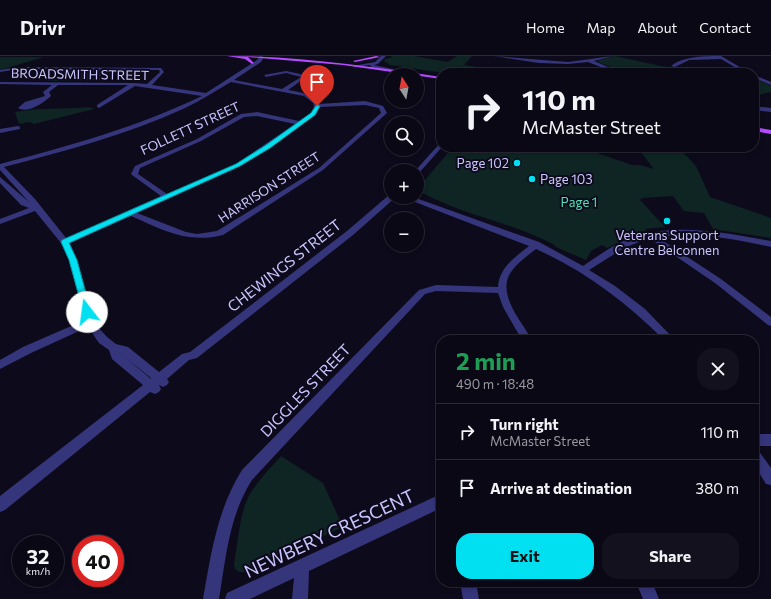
<!DOCTYPE html>
<meta charset="utf-8">
<style>
body{margin:0;font-family:Commissioner,sans-serif;background:#13111d;color:#f1f3f6;height:100vh;display:flex;flex-direction:column;font-size:15px;white-space:nowrap}
*{box-sizing:border-box;margin:0}
p{font-size:13px;color:#999aa0}
.icon{flex:none;width:22px;height:22px;fill:none;stroke:currentColor;stroke-width:2;stroke-linecap:round;stroke-linejoin:round}
.map{position:relative;flex:1;overflow:hidden}
.sheet{position:absolute;left:436px;top:279px;width:323px;height:252px;display:flex;flex-direction:column;background:#0a0814;border-radius:16px;box-shadow:0 2px 6px #0003,0 0 0 1px #2a2934}
.sheet>*{flex:none}
.hud{position:absolute;left:436px;top:12px;width:323px;height:84px;border-radius:16px;box-shadow:0 2px 6px #0003,0 0 0 1px #2a2934;background:#0a0814;color:#f1f3f6;overflow:hidden}
.needle{width:26px;rotate:349deg}
.controls{position:absolute;left:384px;top:12px;display:grid;gap:8px}
.controls a{display:grid;place-items:center;width:40px;height:40px;border-radius:50%;background:#0a0814;box-shadow:0 2px 6px #0003,0 0 0 1px #2a2934;font-size:20px}
.speed{position:absolute;left:12px;top:479px;display:flex;gap:8px;font-size:20px;font-weight:700;text-align:center}
.speed>*{display:grid;place-content:center;width:52px;height:52px;border-radius:50%;background:#0a0814;box-shadow:0 2px 6px #0003,0 0 0 1px #2a2934;line-height:1}
.speed small{font-size:10px;font-weight:400}
.speed .limit{border:6px solid #d22;background:#fff;color:#111}
.pin{position:absolute;display:grid;place-items:center;width:34px;height:34px;color:#fff;margin:-41px -17px;border-radius:50% 50% 50% 0;rotate:-45deg;box-shadow:0 0 4px #0007}
.pin .icon{rotate:45deg}
.me{position:absolute;width:44px;margin:-22px;rotate:345deg;stroke-linejoin:round;filter:drop-shadow(0 0 3px #0008)}
.turn{display:flex;align-items:center;gap:14px;height:84px;padding:0 20px;font-size:18px}
.turn .icon{width:52px;height:52px;stroke-width:2.5}
.turn b{display:block;font-size:28px;line-height:34px}
.round{display:grid;place-items:center;flex:none;width:42px;height:42px;border-radius:16px;background:#13111d}
.summary{display:flex;align-items:center;justify-content:space-between;height:68px;padding:0 20px}
h1{font-size:24px;font-weight:700;line-height:30px;color:#1e9e55}
.action{display:flex;gap:8px;margin-top:auto;padding:8px 20px}
.action a{flex:1;height:46px;border-radius:16px;background:#00e0f0;color:#111;font-size:16px;font-weight:700;line-height:46px;text-align:center}
.action a+a{background:#13111d;color:#f1f3f6}
ul{padding:0;list-style:none}
li{display:flex;align-items:center;gap:12px;height:56px;padding:0 20px;border-top:1px solid #2a2934}
li div{flex:1}
li b{display:block;font-size:15px}
li em{font-style:normal}
header{display:flex;align-items:center;gap:24px;box-sizing:border-box;height:56px;padding:0 20px;background:#0a0814;border-bottom:1px solid #2a2934}
header strong{font-size:19px}
nav{display:flex;gap:22px;margin-inline-start:auto;font-size:14px}
.map>svg:first-child{display:block}
.green{fill:#0e2524}
.lines{fill:none;stroke-linecap:round;stroke-linejoin:round}
.minor{fill:#35357b;fill-rule:evenodd}
.major{fill:#b64cff;fill-rule:evenodd}
.route{fill:#00e0f0;stroke:#00929c}
.poi-dot{fill:#00e0f0;stroke:#0d0b1b;stroke-width:1.5}
.labels{text-anchor:middle;dominant-baseline:central;stroke-width:4;stroke-linejoin:round;paint-order:stroke}
.far-street-label{font-size:13px;fill:#cac5ff;stroke:#0d0b1b}
.far-poi-label{font-size:13px;fill:#cac5ff;stroke:#0d0b1b;text-anchor:end}
.far-park-label{font-size:13px;fill:#52deb7;stroke:#0d0b1b}
.street-label{font-size:15px;fill:#cac5ff;stroke:#0d0b1b}
.near-street-label{font-size:18px;fill:#cac5ff;stroke:#0d0b1b}
</style>
<header>
<strong>Drivr</strong>
<nav><a>Home</a><a>Map</a><a>About</a><a>Contact</a></nav>
</header>
<div class="map">
<svg width="771" height="543" viewBox="0 0 771 543">
<rect width="100%" height="100%" fill="#0d0b1b"/>
<path class="green" d="M390,0H414L448,6L457,0H472L464,9L513,17H444L390,9L384,5L385,3L393,1Z
M615,0L661,10L719,17H626L598,6L599,4Z
M0,1H44L0,14Z
M115,13L102,24L47,25L63,14Z
M754,22L771,30V36L754,40Z
M89,51L94,53L34,68L30,66L19,68L15,56C40,51 64,54 89,51Z
M453,91H568L597,97L632,109H640L654,113L637,91H678L696,110L710,141L771,162V182L713,173L704,157L684,155L673,140L642,142L640,144L665,171L645,173L647,176L630,181L607,192L602,189L591,195L586,204L556,191L553,188C511,166 461,159 419,135V131Z
M281,400L323,427L343,471L245,516H239L235,513L234,508C238,487 239,463 247,444C255,427 269,414 281,400Z"/>
<g class="lines">
<path class="minor" d="M260,0L264,1L261,6L234,24L282,33L301,21L286,17L266,21L264,19L286,15L305,19L307,20L305,22L332,27L330,28L302,24L288,34C298,36 315,37 319,48L365,45L383,50L387,57L323,114L223,179C187,188 163,174 131,160L70,187L77,204L92,256L98,271L107,281L116,288L128,291L159,316L182,298L190,296L347,175L389,139L396,141L353,179L197,302L189,304L167,323L169,326L167,329L163,331L159,329L161,333L159,336L155,338L150,336L5,454L0,456V440L143,329L112,303L109,294L99,287L88,271L31,297L0,313V304L23,291L85,264L69,204L61,187L35,155L0,168V163L29,152L21,149L0,127V121L29,146L0,114V108C69,90 137,71 202,40L135,30L99,52L97,51V49L128,29H58L49,36L51,40C44,46 29,58 18,52L25,46L45,40L43,36L52,29L0,28V26L134,27L147,28L160,16L159,14L18,13L0,16V14L18,11L161,12L164,16L152,29L206,37L257,4ZM231,26L304,40L313,47L314,51L311,57L299,65L257,56L241,58L197,83L135,110L131,118L132,119L161,140L66,182L35,143L4,111C65,95 126,79 183,53C200,45 215,35 231,26ZM365,49L379,52L381,57L319,112L217,175L197,178L186,176L137,157L240,110L315,59L319,51ZM257,60L295,68L236,108L167,138L138,118L140,112L201,85L244,61ZM120,297L121,298L151,322V323Z
M381,0H386L378,8L374,9L397,14V16L372,12L370,9L355,11L353,10L375,6Z
M494,0L568,6L613,0L594,5L622,17H616L588,6L568,8L539,7Z
M721,0L750,17H745L721,3L689,4L675,11L671,10C683,0 707,0 721,0Z
M754,19L771,26V29L754,22Z
M754,50L771,52V56L754,54Z
M18,70L20,71V73L0,77V73Z
M441,86L442,91L419,117L417,118V115H415Z
M402,141H413L539,186L583,210C598,200 614,188 631,182C677,166 725,177 771,185V191C734,183 696,175 657,181L721,223L771,261V270L768,269L715,227L649,182L624,192L589,214L615,230L645,253L675,284H664C626,246 585,215 536,193C527,200 517,207 511,216C496,238 522,266 532,284H522L503,251L498,237L436,235L425,238L252,424C229,460 226,501 219,543H203C211,498 217,454 242,414L419,234L436,229L498,231C499,212 515,201 529,190Z
M754,378H771V390H754Z
M754,392L758,394L771,412V429L766,428L754,409Z
M441,438V452L309,515L308,543H292L294,522L250,543H225L227,537Z
M460,526H476L479,543H463Z
M636,526H652L659,543H643Z"/>
<path class="major" d="M227,0C296,0 370,10 441,21V23L343,9L248,1L254,7L252,8L245,3Z
M376,0L380,1L355,6L353,5Z
M754,71L771,74V78L754,75Z"/>
</g>
<path class="route" d="M317,48L320,50L315,59L270,92L240,110L69,187L77,204L91,256L90,259H84L69,204L61,186L62,184L236,108L266,89L311,57Z"/>
<g class="poi-dot">
<circle cx="517" cy="107" r="4"/>
<circle cx="532" cy="123" r="4"/>
<circle cx="667" cy="165" r="4"/>
</g>
<g class="labels">
<g class="far-street-label">
<text transform="translate(80 18) rotate(1)">BROADSMITH STREET</text>
<text transform="translate(190 72) rotate(-25)">FOLLETT STREET</text>
<text transform="translate(269 131) rotate(-33)">HARRISON STREET</text>
</g>
<g class="far-poi-label">
<text x="509" y="107">Page 102</text>
<text x="540" y="123" text-anchor="start">Page 103</text>
<text x="667" y="179" text-anchor="middle">Veterans Support<tspan x="667" dy="15">Centre Belconnen</tspan></text>
</g>
<g class="far-park-label">
<text x="579" y="146">Page 1</text>
</g>
<g class="street-label">
<text transform="translate(284 209) rotate(-38)">CHEWINGS STREET</text>
<text transform="translate(305 334) rotate(-46)">DIGGLES STREET</text>
</g>
<g class="near-street-label">
<text transform="translate(329 477) rotate(-25)">NEWBERY CRESCENT</text>
</g>
</g>
</svg>
<div class="controls">
<a><svg class="needle" viewBox="-14 -14 28 28"><path d="M0-13l5 13h-10z" fill="#e53935"/><path d="M0 13l5-13h-10z" fill="#999aa0"/></svg></a>
<a><svg class="icon" aria-label="search" viewBox="0 0 24 24"><circle cx="10" cy="10" r="6"/><path d="M15 15l6 6"/></svg></a>
<a>+</a>
<a>−</a>
</div>
<div class="speed"><div>32<small>km/h</small></div><div class="limit">40</div></div>
<div class="pin" style="left:317px;top:50px;background:#d93025"><svg class="icon" aria-label="arrive" viewBox="0 0 24 24"><path d="M6 21V4h12l-3 4 3 4H6"/></svg></div>
<svg class="me" style="left:87px;top:256px" viewBox="-20 -20 40 40"><circle r="19" fill="#fff"/><path d="M0-13L10 11 0 6-10 11z" fill="#00e0f0"/></svg>
<div class="hud">
<div class="turn"><svg class="icon" aria-label="right" viewBox="0 0 24 24"><path d="M7 20v-9h11M14 6l5 5-5 5"/></svg><div><b>110 m</b>McMaster Street</div></div>
</div>
<section class="sheet">
<div class="summary"><div><h1>2 min</h1><p>490 m · 18:48</p></div><a class="round"><svg class="icon" aria-label="close" viewBox="0 0 24 24"><path d="M6 6l12 12M18 6L6 18"/></svg></a></div>
<ul>
<li><svg class="icon" aria-label="right" viewBox="0 0 24 24"><path d="M7 20v-9h11M14 6l5 5-5 5"/></svg><div><b>Turn right</b><p>McMaster Street</p></div><em>110 m</em></li>
<li><svg class="icon" aria-label="arrive" viewBox="0 0 24 24"><path d="M6 21V4h12l-3 4 3 4H6"/></svg><div><b>Arrive at destination</b></div><em>380 m</em></li>
</ul>
<div class="action"><a>Exit</a><a>Share</a></div>
</section>
</div>
